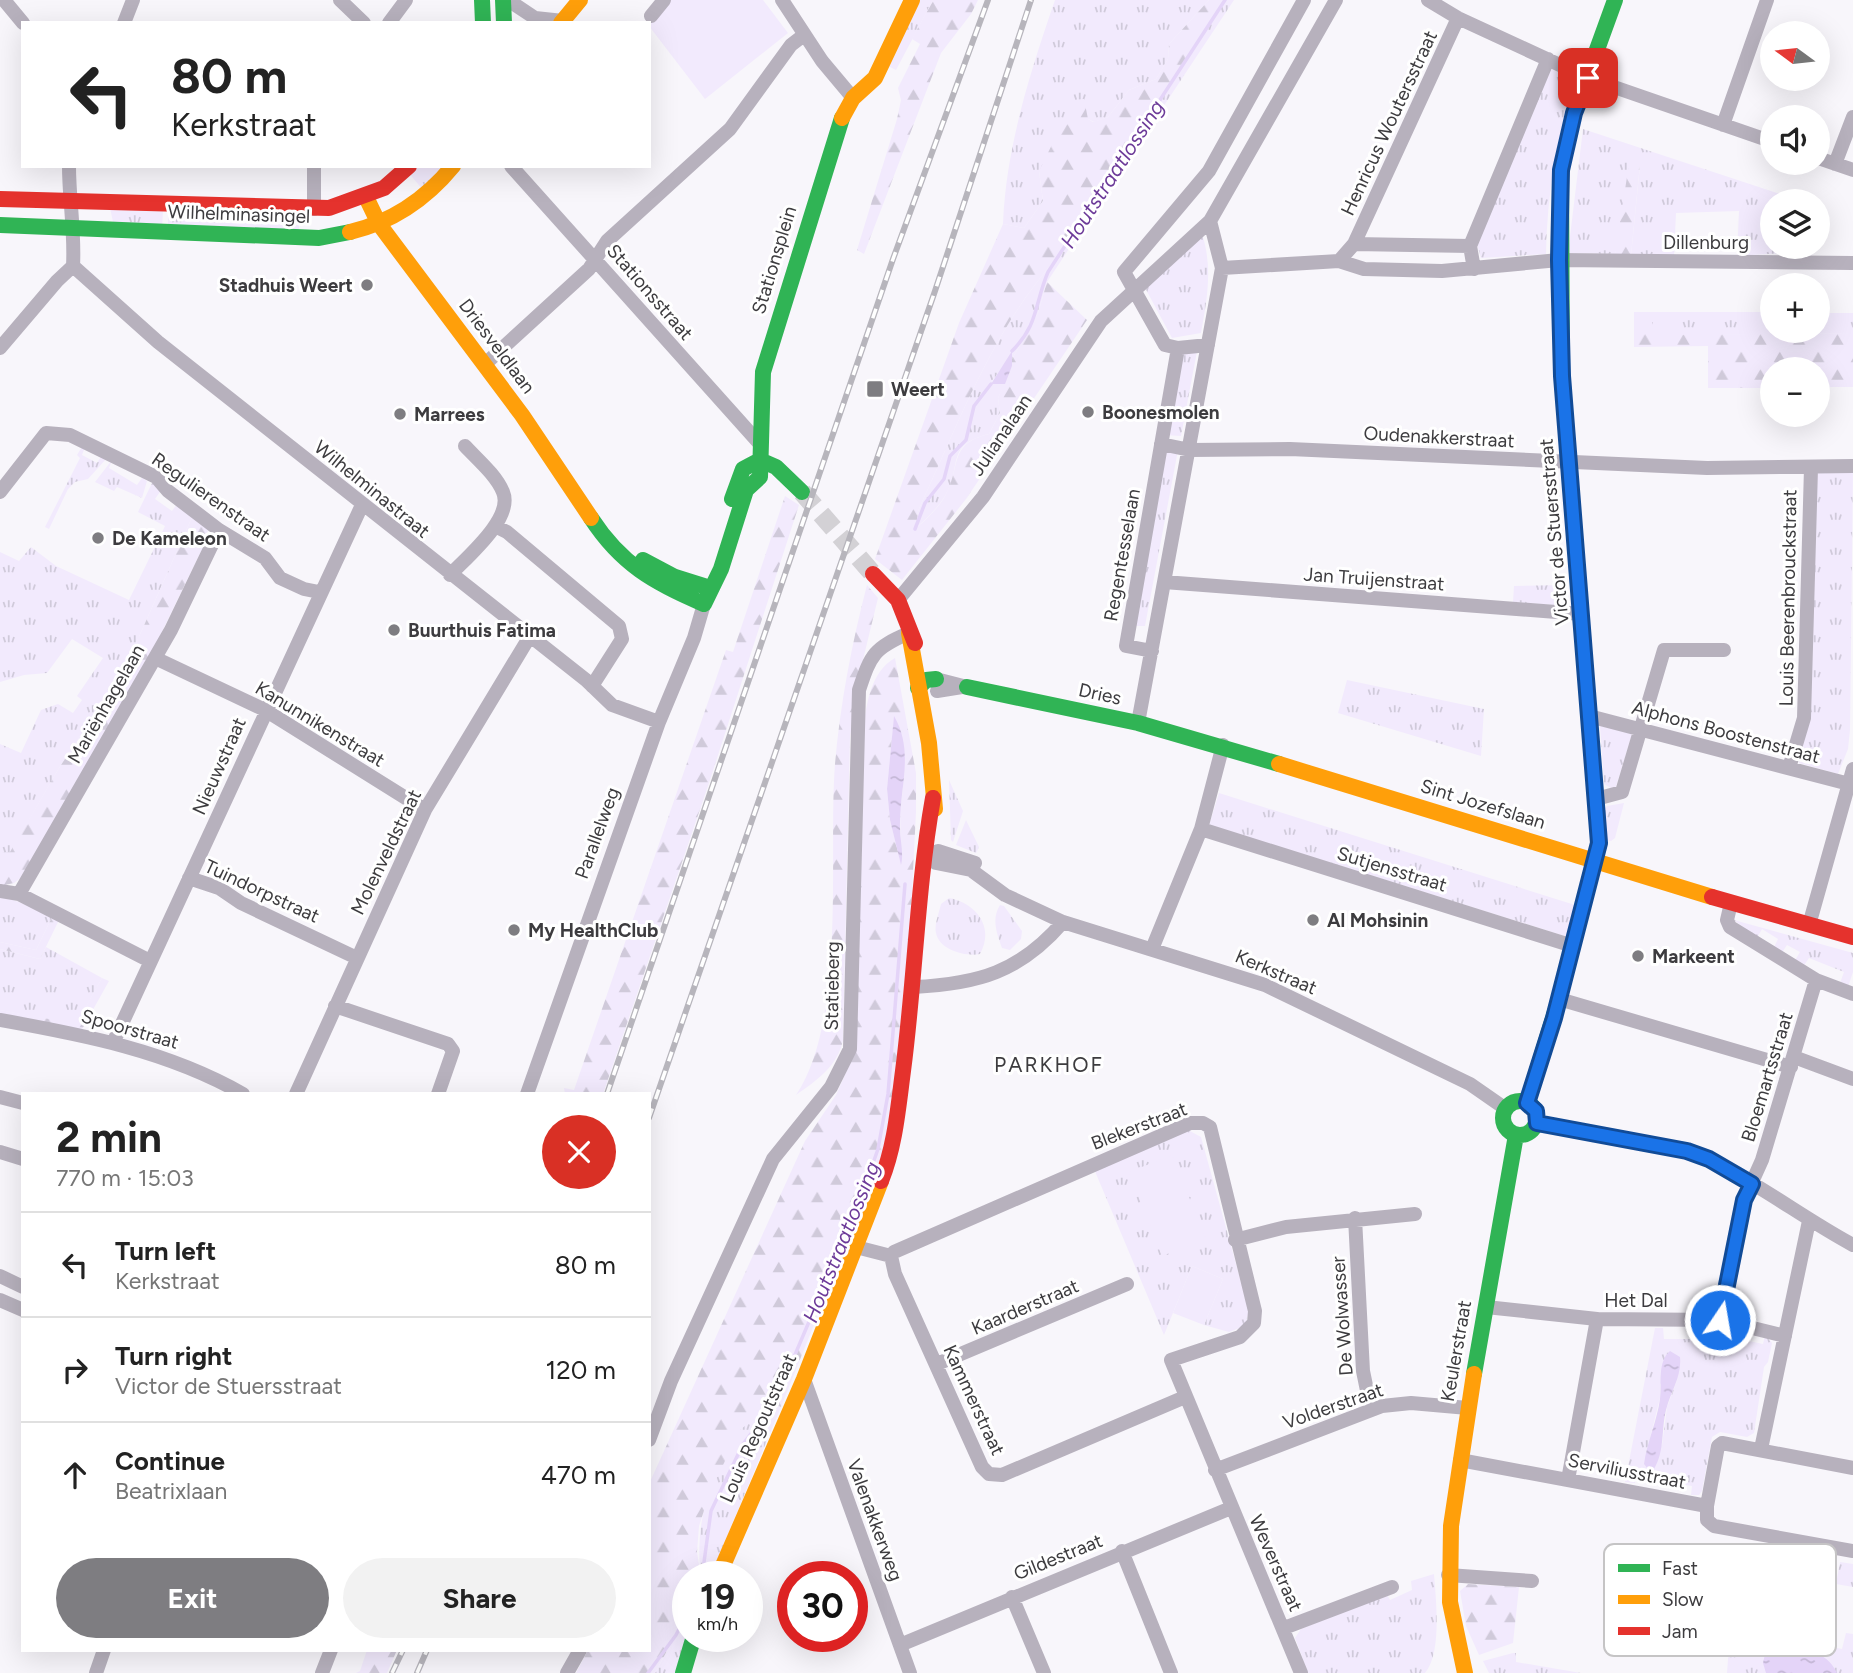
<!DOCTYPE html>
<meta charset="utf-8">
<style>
body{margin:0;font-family:Figtree,sans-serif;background:#f2f2f2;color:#222;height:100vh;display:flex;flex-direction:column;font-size:26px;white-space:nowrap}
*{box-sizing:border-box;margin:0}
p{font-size:23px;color:#767676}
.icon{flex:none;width:38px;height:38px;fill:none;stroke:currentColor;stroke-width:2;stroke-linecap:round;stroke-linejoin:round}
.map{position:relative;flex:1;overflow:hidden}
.sheet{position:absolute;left:21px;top:1092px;width:630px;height:560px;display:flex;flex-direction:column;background:#fff;border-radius:0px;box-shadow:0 7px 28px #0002}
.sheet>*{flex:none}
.top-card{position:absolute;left:21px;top:21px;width:630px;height:147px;border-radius:0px;box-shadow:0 7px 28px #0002;background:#fff;color:#222;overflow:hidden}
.needle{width:46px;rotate:285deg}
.fabs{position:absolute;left:1760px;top:21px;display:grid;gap:14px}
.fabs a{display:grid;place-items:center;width:70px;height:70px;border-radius:50%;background:#fff;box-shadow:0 7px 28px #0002;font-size:35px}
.speed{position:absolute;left:672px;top:1561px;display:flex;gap:14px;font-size:35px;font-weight:700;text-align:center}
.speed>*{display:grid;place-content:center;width:91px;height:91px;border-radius:50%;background:#fff;box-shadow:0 7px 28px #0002;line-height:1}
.speed small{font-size:18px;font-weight:400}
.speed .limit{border:10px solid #d22;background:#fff;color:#111}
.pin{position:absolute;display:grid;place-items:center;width:60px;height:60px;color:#fff;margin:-30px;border-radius:14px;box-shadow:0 4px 10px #0006}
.me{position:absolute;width:77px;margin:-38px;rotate:12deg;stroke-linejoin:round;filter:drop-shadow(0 0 5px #0008)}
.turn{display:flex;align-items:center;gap:24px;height:147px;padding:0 35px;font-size:32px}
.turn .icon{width:91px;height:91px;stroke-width:2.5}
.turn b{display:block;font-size:49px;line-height:60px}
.round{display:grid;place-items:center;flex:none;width:74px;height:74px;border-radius:37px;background:#f2f2f2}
.head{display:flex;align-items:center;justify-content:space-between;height:119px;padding:0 35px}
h1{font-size:42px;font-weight:700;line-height:52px}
.button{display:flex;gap:14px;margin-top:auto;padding:14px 35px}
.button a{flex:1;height:80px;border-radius:42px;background:#7e7d81;color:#fff;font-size:28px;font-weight:700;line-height:80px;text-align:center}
.button a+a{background:#f2f2f2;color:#222}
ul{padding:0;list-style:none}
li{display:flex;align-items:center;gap:21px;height:105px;padding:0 35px;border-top:2px solid #e0e0e0}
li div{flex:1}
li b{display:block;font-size:26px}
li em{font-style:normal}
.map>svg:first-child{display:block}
.grass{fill:url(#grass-tufts);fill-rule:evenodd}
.forest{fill:url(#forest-firs);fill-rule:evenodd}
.pitch{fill:#f2eafd}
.water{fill:url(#water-ripples)}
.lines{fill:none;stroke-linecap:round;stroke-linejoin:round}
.stream{stroke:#e4d4f8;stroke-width:3.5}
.secondary-tunnel{stroke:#d3d1d5;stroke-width:19;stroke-dasharray:19 10;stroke-linecap:butt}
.street{stroke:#b7b1bd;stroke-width:14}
.fast{stroke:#30b455;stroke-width:16}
.slow{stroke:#ff9f0a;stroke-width:16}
.jam{stroke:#e5322d;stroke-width:16}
.rail-casing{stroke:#b7b5bc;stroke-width:6}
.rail{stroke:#fff;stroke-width:3.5;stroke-dasharray:10;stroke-linecap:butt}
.route-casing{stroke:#114b97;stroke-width:18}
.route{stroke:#1a73e8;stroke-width:12}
.poi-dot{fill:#7e7d81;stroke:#fff;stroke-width:2.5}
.labels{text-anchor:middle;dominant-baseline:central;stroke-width:6;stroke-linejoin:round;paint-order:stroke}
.street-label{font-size:19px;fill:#3d3c3f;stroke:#fff}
.poi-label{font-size:19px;font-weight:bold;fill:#3d3c3f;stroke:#fff;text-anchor:start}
.water-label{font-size:21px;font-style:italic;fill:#6d3b99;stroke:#fff}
.neighbourhood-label{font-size:21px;letter-spacing:2px;fill:#3d3c3f;stroke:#fff}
.key{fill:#fff;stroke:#c5c4c5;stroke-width:2}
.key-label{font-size:19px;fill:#3d3c3f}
</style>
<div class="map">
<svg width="1853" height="1673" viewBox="0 0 1853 1673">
<defs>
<pattern id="grass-tufts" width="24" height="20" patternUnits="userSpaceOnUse" patternTransform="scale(1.75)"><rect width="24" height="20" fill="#f2eafd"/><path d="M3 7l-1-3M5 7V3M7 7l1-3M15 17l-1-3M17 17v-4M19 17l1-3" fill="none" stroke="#d0cada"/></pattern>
<pattern id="forest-firs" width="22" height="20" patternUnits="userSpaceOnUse" patternTransform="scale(1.75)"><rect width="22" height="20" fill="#f2eafd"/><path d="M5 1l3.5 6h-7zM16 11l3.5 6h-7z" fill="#d0cada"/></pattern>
<pattern id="water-ripples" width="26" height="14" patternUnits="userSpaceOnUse" patternTransform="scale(1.75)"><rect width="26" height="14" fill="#e4d4f8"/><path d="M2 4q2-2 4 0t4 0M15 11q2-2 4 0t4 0" fill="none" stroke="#c4b7d6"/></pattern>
</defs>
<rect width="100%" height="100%" fill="#f8f6fb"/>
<path class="grass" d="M919,0H933L896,70L888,66Z
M1055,0H1209L1169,44L1168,59L1156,79L1129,90L1108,117L1094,122L1088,119L1039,171L1043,201L1024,228L1003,224C1006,147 1030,73 1055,0Z
M1225,0H1234L1047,282L1038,313L1012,359V353L991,383L1005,384L998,398L1000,413L989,434C944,445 963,467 945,496C938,508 925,520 915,529L918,511C958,425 992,330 1057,258Z
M1551,69L1574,79C1557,137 1547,194 1546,254L1481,258L1476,241Z
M1583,129L1801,201H1773V247H1801V252L1737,256L1739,211L1676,213L1674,256L1631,255L1640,165L1615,254L1568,253Z
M414,166H445L423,190L408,172Z
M110,208L163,210L162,230L113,222Z
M168,210L299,213V233L168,230Z
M1202,234C1213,267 1207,300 1201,333L1172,338L1143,284Z
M1652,312H1773V331H1818V313H1853V333L1652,336Z
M1198,346L1181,436L1164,435L1182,351Z
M83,445L85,447L82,455L97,463L102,455L107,458L88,479L75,482L68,489L49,529L45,527L80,458L77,455Z
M1162,449L1178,450L1145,626H1132Z
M112,460L109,468L137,485L142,478L147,481L142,498L117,487L114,491L95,482Z
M1853,469L1850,730L1848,749L1838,774L1799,763L1808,712L1817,470Z
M153,481L162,489L155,499L172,511L177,504L193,515L126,666L59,768L10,853H0V744L21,753L41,710L58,704L73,713L82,700L77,696L103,658L72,639L47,673L24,675L0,682V552L19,561L31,547L56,566L129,600L165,526L138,512Z
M1566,585L1567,606L1513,602L1514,586Z
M1347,680L1484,709L1481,756L1338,713Z
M1600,725L1632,734L1616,787L1611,788L1604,784Z
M949,780L963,811L953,842L951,840Z
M1219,793L1575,905L1568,937L1209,825Z
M1624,803L1615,838L1611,841L1606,840L1603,810L1607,806Z
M966,820L979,847L976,853L956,845Z
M0,895L53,915L36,950L0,942Z
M949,898C976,903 995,927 980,954C966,957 939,950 936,933C934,925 939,913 941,904Z
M1000,905L1004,906L1022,931L1021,939L1010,950L1002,948C997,934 991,919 1000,905Z
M1734,920L1853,953V972L1848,987L1840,983L1844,972L1809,958L1803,967L1794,962L1800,952L1787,945L1781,954L1773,949L1778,939L1762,929L1757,938Z
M46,947L102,978L76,1025L0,1010V949L40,959Z
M1188,1130L1201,1137L1249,1311L1245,1326L1229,1332L1204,1325L1223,1279L1192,1266L1164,1335L1094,1169Z
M1711,1325L1737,1330L1735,1338L1763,1344L1765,1335L1772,1343L1768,1362L1764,1367L1754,1433L1747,1437L1720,1432L1712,1437L1702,1491L1699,1495H1691L1692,1486L1636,1477L1635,1483L1625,1482L1655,1328H1663L1664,1339H1710ZM1677,1380L1667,1407L1662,1445L1646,1454L1660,1398V1384Z
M774,1404L781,1407L710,1577H701C694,1526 709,1473 739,1431C747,1420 763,1412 774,1404Z
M1740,1543L1760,1551L1819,1560L1816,1581L1743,1571L1738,1613L1744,1629L1842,1649L1846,1633L1853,1634V1673H1727L1734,1578Z
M1840,1562L1853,1564V1587L1836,1584Z
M1434,1574C1436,1600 1442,1653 1425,1673H1308L1295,1638L1301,1629L1386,1593L1390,1600L1412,1590L1411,1581Z
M688,1612V1631L675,1673H655Z
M1513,1653H1516V1662L1581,1673H1489L1483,1661Z"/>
<path class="forest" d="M933,0H978L971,14L941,53L864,254L857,250L897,119L901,100L898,88L920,44L912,39Z
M1209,0H1225L1057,258C992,330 958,425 918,511L916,528C925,521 939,507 945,496C962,467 947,444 989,434L1000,413L998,398L1012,366V359L1038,313L1047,282L1087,320L966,499L902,580L875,559L959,323L1003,224L1024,228L1043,201L1039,171L1074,100L1084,99L1088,119L1093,122L1108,117L1129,90L1156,79L1168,59L1169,44Z
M1629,164H1640L1631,255L1615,254Z
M1634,312H1652V335L1853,333V387H1818V369H1773V388H1708V346L1634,347Z
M785,496L799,505L709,783L603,1094H565L564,1088L574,1090L726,650L733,652Z
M193,515L208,527L207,539L158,640L23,876L14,883L0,886V853L10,852L59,768L126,666Z
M867,585L878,598L861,668L850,737L843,1040C838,1066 816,1081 796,1095C847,1019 828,855 835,764C840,705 852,642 867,585Z
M895,658L916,773V812L910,931L893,1095L884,1150L781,1407L774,1404L741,1429L711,1489L699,1526L697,1552L701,1577H688V1612L655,1673H576L588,1650H649V1484L805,1141L836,1095L856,1050L863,728C867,703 871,671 895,658ZM894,718L903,788L900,810L901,864L890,820L887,789Z
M53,915L60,918L40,959L0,949V942L36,950Z
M102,978L109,981L80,1033L0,1018V1010L76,1024Z
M1468,1584L1519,1587L1513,1643L1479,1655L1466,1626L1460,1591Z
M367,1650H397L387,1673H356L360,1671Z"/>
<path class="pitch" d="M668,0H763L788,33L705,99L649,26Z
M1172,1155L1206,1239L1162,1256L1129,1172Z
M1192,1266L1223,1279L1204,1325L1173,1313Z"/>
<path class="water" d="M1012,351V366L1005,384H991Z
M894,716C915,752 899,788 900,828C900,840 904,854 901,865L890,820L887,789Z
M1670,1351L1680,1357C1682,1376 1671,1391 1666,1410C1661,1430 1665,1451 1654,1469H1648L1644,1464C1647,1442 1657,1421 1660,1399C1662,1384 1657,1362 1670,1351Z
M1773,1648C1798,1650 1825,1647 1837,1673H1766L1763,1663L1765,1654Z"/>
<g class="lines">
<path class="stream" d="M1012,351C1039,324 1034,305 1048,272L1225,0
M915,529L925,503L944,479L950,456L966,440L974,406L991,384
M702,1577L711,1511L743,1444L774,1404L857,1209L878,1149L888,1094L905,884
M648,1673L676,1635L688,1612"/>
<path class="secondary-tunnel" d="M802,492L873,574"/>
<path class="street" d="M4,0L23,23
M340,0L364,23
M508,0L535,18L563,21
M782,0L822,61L853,98
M1428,0L1458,18L1588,78L1773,142
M651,16L664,0
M124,23L133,0
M389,23L406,0
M1723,125L1767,0
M1818,158L1853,170
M1835,164L1853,117
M314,166V209
M511,166L760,444
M1354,244L1470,246L1474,269
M1470,246L1548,59
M1339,261L1354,244L1458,18
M73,266L158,342L586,680L612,705L659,722
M1222,268L1339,261L1364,269L1442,271L1559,260L1853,263
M0,348L57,281L73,266C75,232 69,200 69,166
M1178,348L1208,345
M485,364L589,269L607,241L730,129L791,45L804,35
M1161,444L1190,450L1290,449L1707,468L1853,466
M0,492L46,433L70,435L156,477L168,491L219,530L265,558L280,578L304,589L319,592
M495,526L507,532L619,626L622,639L592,686
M450,575C467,557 514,518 503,492C496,475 478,460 465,446
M1164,582L1582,614
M898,600L983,497L1101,321L1210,221L1336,0
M1152,651L1126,646L1178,348L1165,345L1124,272L1209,171L1304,0
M155,658L265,710L425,810
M936,679L967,687
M937,691L962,687
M1589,716L1853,785
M1138,723L1222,268L1210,221
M1789,768L1804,718L1811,468
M1596,799L1622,792L1664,650H1724
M1201,829L1573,946
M925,856L936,863L971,870L1005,895L1063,922L1265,985L1470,1084L1506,1109
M925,856L938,851L975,863
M189,878L219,888L241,903L357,958
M0,891L19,894L150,961
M19,894L171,630L219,530
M1731,903L1727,920L1730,927L1816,980L1853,994
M1809,925L1853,769
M1152,949L1201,829L1223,745
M914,987C978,984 1020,972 1063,922
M1559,999L1791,1067
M335,1006L448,1044L453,1051L438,1094
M0,1020C84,1035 168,1051 243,1094
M113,1043L362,505
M1794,1057L1853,1079
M296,1094L425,810L530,636
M527,1094L659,722L694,638L704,604
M0,1097L23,1103
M1537,1123L1687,1151C1746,1173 1797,1215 1853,1245
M0,1152L23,1159
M1355,1218L1363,1371L1371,1410
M1235,1240L1286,1227L1415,1214
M856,1247L891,1256L895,1274L982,1467L989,1474L1002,1475L1185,1397
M891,1256L894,1252L1190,1123H1203L1210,1127L1255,1311L1254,1323L1240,1337L1171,1360L1301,1673
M0,1276L23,1287
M0,1300L23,1310
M1486,1307L1597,1319L1720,1320L1785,1336
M1720,1320L1744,1200L1762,1160L1816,980
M937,1364L1127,1284
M804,1379L910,1673
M649,1440L671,1381L773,1159L831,1087L850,1049L859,690C871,654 874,648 909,633
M1761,1449L1809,1221
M1460,1460L1707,1506V1520L1714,1526L1853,1551
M1215,1470L1382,1406L1411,1403L1468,1408
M1568,1480L1597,1319
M1707,1506L1718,1446L1722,1443L1853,1468
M1122,1551L1171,1673
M1448,1575L1532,1581
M1012,1597L1044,1673
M1284,1628L1392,1587
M900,1645L1231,1508
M96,1673L104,1650
M322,1673L331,1650
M567,1673L580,1650"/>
<path class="fast" d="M482,0L483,23
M503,0L504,23
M0,225L319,238L350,232
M760,460L776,467L802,492
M760,477L763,372L842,118
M1571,493L1562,376L1561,170L1574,113L1615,0
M732,499L743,469L760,460
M591,518C621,564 654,583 704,604L721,569L746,490L760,477
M643,560L675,577L710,588
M967,687L1138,723L1279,764
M918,688L926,680L936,679
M1503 1118a17 17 0 1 1 34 0a17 17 0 1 1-34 0Z
M1527,1103L1559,999L1599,843L1594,780
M1474,1374L1516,1135
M683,1673L694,1636"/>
<path class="slow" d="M561,23L580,0
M842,118L853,98L875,78L912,0
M366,197L379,224L522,415L591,518
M350,232C392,222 426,199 453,166
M1571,493L1594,780
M909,633L929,743L935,809
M1279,764L1712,897
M718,1577L804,1379L881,1181
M1465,1673L1450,1602L1451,1526L1474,1374"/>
<path class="jam" d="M0,199L329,208L384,188L409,166
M873,574L898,600L915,643
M1712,897L1853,937
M881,1181C895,1146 898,1109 903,1071C915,980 917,888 933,798"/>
<defs>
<path id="rail" d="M607,1094L893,259L988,0
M649,1118L935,291L1031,0
M392,1673L403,1650
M417,1673L427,1650"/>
</defs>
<use href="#rail" class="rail-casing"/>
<use href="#rail" class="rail"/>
</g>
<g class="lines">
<defs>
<path id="route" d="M1588,78L1574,113L1561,170L1559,260L1562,376L1599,843L1554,1018L1527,1103L1536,1111L1537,1123L1687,1151L1709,1159L1752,1184L1744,1200L1720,1320"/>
</defs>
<use href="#route" class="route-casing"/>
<use href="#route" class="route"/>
</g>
<g class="poi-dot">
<circle cx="367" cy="285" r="7"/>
<rect x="866" y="380" width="18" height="18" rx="3.5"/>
<circle cx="1088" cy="412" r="7"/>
<circle cx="400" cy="414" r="7"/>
<circle cx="98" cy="538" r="7"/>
<circle cx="394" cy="630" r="7"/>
<circle cx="1313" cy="920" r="7"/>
<circle cx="514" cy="930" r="7"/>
<circle cx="1638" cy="956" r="7"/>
</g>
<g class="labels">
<g class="street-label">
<text transform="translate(1389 123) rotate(-65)">Henricus Woutersstraat</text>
<text transform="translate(239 214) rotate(2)">Wilhelminasingel</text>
<text x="1706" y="242">Dillenburg</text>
<text transform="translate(774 260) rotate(-73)">Stationsplein</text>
<text transform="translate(650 292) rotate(49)">Stationsstraat</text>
<text transform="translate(497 346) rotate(53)">Driesveldlaan</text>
<text transform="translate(1001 435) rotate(-56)">Julianalaan</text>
<text transform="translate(1439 437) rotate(3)">Oudenakkerstraat</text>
<text transform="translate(372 489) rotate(39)">Wilhelminastraat</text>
<text transform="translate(211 497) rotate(35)">Regulierenstraat</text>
<text transform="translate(1554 532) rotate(-95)">Victor de Stuersstraat</text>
<text transform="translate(1122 555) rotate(-80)">Regentesselaan</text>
<text transform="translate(1374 579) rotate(4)">Jan Truijenstraat</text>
<text transform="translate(1788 598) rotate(-89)">Louis Beerenbrouckstraat</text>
<text transform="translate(1100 694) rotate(12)">Dries</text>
<text transform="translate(106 704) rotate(-60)">Mariënhagelaan</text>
<text transform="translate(320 724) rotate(31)">Kanunnikenstraat</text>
<text transform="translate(1726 732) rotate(15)">Alphons Boostenstraat</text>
<text transform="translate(219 766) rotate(-66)">Nieuwstraat</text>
<text transform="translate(1483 804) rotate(17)">Sint Jozefslaan</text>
<text transform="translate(597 833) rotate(-70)">Parallelweg</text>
<text transform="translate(386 852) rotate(-64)">Molenveldstraat</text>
<text transform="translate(1392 869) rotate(17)">Sutjensstraat</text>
<text transform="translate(262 891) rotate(25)">Tuindorpstraat</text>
<text transform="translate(1276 972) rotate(23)">Kerkstraat</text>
<text transform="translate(832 986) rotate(-89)">Statieberg</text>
<text transform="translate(130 1029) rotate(16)">Spoorstraat</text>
<text transform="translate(1767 1077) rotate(-73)">Bloemartsstraat</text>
<text transform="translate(1139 1126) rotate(-21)">Blekerstraat</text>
<text x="1636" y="1300">Het Dal</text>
<text transform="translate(1025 1307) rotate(-23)">Kaarderstraat</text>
<text transform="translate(1342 1316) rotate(-94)">De Wolwasser</text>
<text transform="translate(1456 1351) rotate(-80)">Keulerstraat</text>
<text transform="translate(974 1400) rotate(65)">Kammerstraat</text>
<text transform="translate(1333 1406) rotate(-19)">Volderstraat</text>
<text transform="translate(758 1428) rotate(-66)">Louis Regoutstraat</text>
<text transform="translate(1627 1471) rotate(11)">Serviliusstraat</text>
<text transform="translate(875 1520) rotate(70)">Valenakkerweg</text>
<text transform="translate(1058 1557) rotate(-22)">Gildestraat</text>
<text transform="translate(1276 1563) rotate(66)">Weverstraat</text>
</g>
<g class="poi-label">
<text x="353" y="285" text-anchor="end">Stadhuis Weert</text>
<text x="891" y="389">Weert</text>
<text x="1102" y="412">Boonesmolen</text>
<text x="414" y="414">Marrees</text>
<text x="112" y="538">De Kameleon</text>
<text x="408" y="630">Buurthuis Fatima</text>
<text x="1327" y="920">Al Mohsinin</text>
<text x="528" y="930">My HealthClub</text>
<text x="1652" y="956">Markeent</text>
</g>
<g class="water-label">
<text transform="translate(1112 174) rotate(-57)">Houtstraatlossing</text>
<text transform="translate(841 1242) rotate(-68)">Houtstraatlossing</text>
</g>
<g class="neighbourhood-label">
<text x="1049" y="1064">PARKHOF</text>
</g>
</g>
<rect x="1604" y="1544" width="232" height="112" rx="10" class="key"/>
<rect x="1618" y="1564" width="32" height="8" fill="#30b455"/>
<rect x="1618" y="1595" width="32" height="9" fill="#ff9f0a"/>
<rect x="1618" y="1627" width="32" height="8" fill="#e5322d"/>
<g class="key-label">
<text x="1662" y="1575">Fast</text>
<text x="1662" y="1606">Slow</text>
<text x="1662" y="1638">Jam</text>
</g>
</svg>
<div class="fabs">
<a><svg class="needle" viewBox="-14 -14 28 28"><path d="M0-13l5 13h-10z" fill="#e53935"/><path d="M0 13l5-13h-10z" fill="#767676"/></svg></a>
<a><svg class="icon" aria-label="sound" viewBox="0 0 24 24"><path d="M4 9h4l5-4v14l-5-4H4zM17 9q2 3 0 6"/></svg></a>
<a><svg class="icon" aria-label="layers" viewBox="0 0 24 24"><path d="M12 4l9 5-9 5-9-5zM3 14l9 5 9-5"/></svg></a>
<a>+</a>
<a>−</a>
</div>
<div class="speed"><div>19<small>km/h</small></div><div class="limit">30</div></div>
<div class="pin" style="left:1588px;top:78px;background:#d93025"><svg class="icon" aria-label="arrive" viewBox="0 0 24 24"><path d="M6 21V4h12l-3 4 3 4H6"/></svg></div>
<svg class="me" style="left:1720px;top:1320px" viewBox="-20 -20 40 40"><circle r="17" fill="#1a73e8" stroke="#fff" stroke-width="3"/><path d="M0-11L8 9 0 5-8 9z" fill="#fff"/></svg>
<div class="top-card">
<div class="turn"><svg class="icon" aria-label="left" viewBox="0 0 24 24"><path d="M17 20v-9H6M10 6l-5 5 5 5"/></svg><div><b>80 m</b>Kerkstraat</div></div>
</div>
<section class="sheet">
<div class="head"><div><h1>2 min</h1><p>770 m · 15:03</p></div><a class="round" style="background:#d93025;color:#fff"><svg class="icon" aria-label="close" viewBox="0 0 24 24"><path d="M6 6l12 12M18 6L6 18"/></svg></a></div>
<ul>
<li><svg class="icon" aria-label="left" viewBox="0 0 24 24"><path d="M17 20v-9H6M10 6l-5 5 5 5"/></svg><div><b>Turn left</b><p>Kerkstraat</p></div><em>80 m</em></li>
<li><svg class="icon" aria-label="right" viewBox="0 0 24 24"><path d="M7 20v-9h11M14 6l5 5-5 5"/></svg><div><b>Turn right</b><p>Victor de Stuersstraat</p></div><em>120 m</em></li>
<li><svg class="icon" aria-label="ahead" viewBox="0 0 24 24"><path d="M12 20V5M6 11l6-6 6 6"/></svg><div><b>Continue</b><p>Beatrixlaan</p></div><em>470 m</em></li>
</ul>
<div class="button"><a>Exit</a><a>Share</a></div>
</section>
</div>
